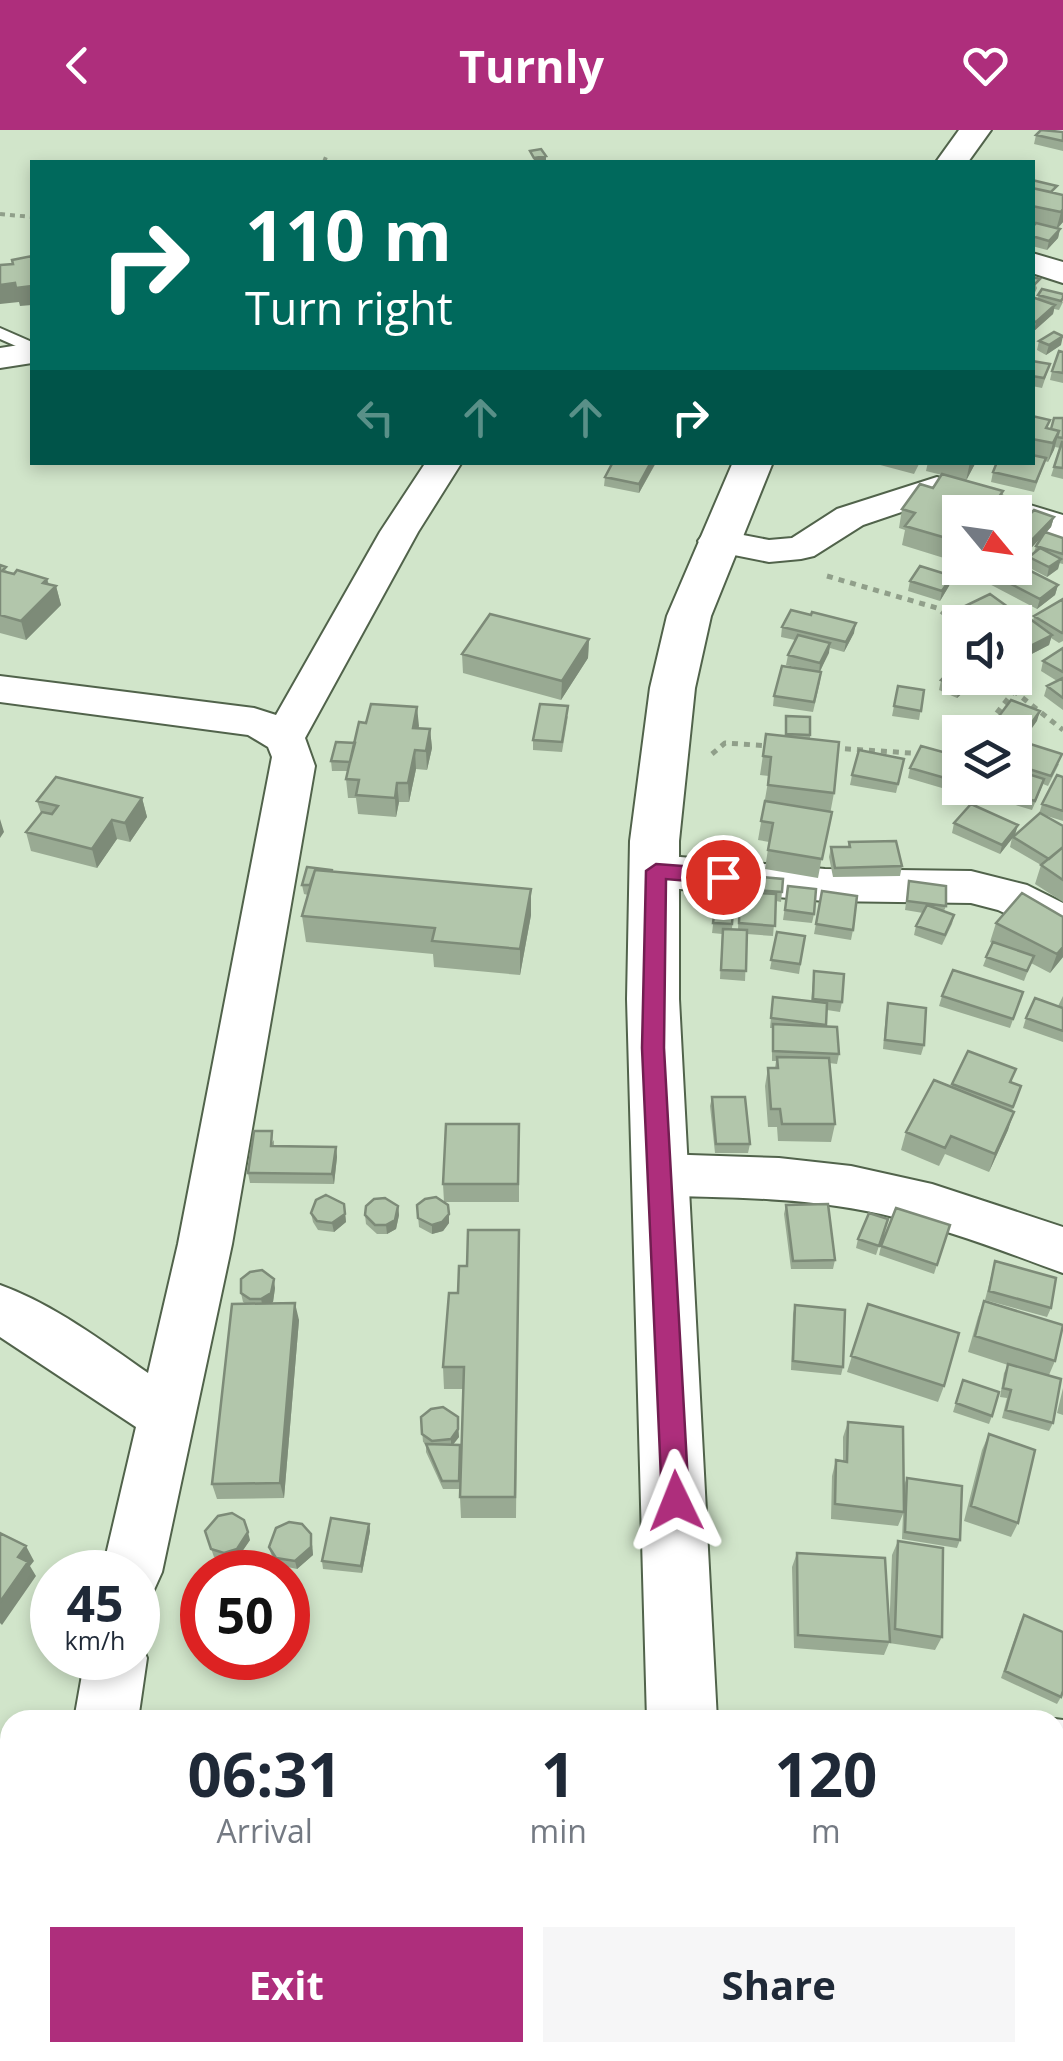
<!DOCTYPE html>
<style>
body{margin:0;font-family:"Open Sans",sans-serif;background:#f6f6f7;color:#1f2937;height:100vh;display:flex;flex-direction:column;font-size:38px;white-space:nowrap}
*{box-sizing:border-box;margin:0}
p{font-size:32px;color:#747a83}
.icon{flex:none;width:55px;height:55px;fill:none;stroke:currentColor;stroke-width:2;stroke-linecap:round;stroke-linejoin:round}
.map{position:relative;flex:1;overflow:hidden}
.drawer{position:absolute;left:0px;top:1580px;width:1065px;height:352px;display:flex;flex-direction:column;background:#fff;border-radius:30px 30px 0 0;box-shadow:0 5px 15px #0003}
.drawer>*{flex:none}
.top-card{position:absolute;left:30px;top:30px;width:1005px;height:305px;border-radius:0px;box-shadow:0 5px 15px #0003;background:#00695c;color:#fff;overflow:hidden}
.needle{width:65px;rotate:119deg}
.tools{position:absolute;left:942px;top:365px;display:grid;gap:20px}
.tools a{display:grid;place-items:center;width:90px;height:90px;border-radius:0px;background:#fff;box-shadow:0 5px 15px #0003;font-size:50px}
.speed{position:absolute;left:30px;top:1420px;display:flex;gap:20px;font-size:50px;font-weight:700;text-align:center}
.speed>*{display:grid;place-content:center;width:130px;height:130px;border-radius:50%;background:#fff;box-shadow:0 5px 15px #0003;line-height:1}
.speed small{font-size:25px;font-weight:400}
.speed .limit{border:15px solid #d22;background:#fff;color:#111}
.pin{position:absolute;display:grid;place-items:center;width:85px;height:85px;color:#fff;margin:-42px;border:5px solid #fff;border-radius:50%;box-shadow:0 2px 10px #0007}
.me{position:absolute;width:110px;margin:-55px;rotate:358deg;stroke-linejoin:round;filter:drop-shadow(0 0 8px #0008)}
.turn{display:flex;align-items:center;gap:35px;height:210px;padding:0 50px;font-size:45px}
.turn .icon{width:130px;height:130px;stroke-width:2.5}
.turn b{display:block;font-size:70px;line-height:85px}
.lanes{display:flex;align-items:center;height:95px;padding:0 50px;background:#0003;justify-content:center;gap:50px;direction:ltr}
.lanes .off{opacity:.35}
.eta{display:flex;justify-content:space-evenly;align-items:center;height:170px;text-align:center}
.eta b{font-size:60px;font-weight:700;line-height:70px}
.button{display:flex;gap:20px;margin-top:auto;padding:20px 50px}
.button a{flex:1;height:115px;border-radius:0px;background:#ae2e7c;color:#fff;font-size:40px;font-weight:700;line-height:115px;text-align:center}
.button a+a{background:#f6f6f7;color:#1f2937}
header{display:flex;justify-content:space-between;align-items:center;height:130px;padding:0 50px;background:#ae2e7c;color:#fff;font-size:45px;font-weight:700}
.map>svg:first-child{display:block}
.lines{fill:none;stroke-linecap:round;stroke-linejoin:round}
.lane-casing{stroke:#51634b;stroke-width:4}
.street-casing{stroke:#51634b;stroke-width:4}
.secondary-casing{stroke:#51634b;stroke-width:4}
.path-far1{stroke:#909f8a;stroke-width:4;stroke-dasharray:5 5;stroke-linecap:butt}
.path{stroke:#909f8a;stroke-width:5;stroke-dasharray:6 6;stroke-linecap:butt}
.lane{fill:#fff;fill-rule:evenodd}
.street{fill:#fff;fill-rule:evenodd}
.secondary{fill:#fff;fill-rule:evenodd}
.wall{fill:#99aa93}
.shaded-wall{fill:#7d8b78}
.building{fill:#b2c6ab;stroke:#7d8b78;stroke-width:2.5}
.route{fill:#ae2e7c;stroke:#711e51;stroke-width:2.5}
</style>
<header><svg class="icon" aria-label="back" viewBox="0 0 24 24"><path d="M15 5l-7 7 7 7"/></svg>Turnly<svg class="icon" aria-label="heart" viewBox="0 0 24 24"><path d="M12 20l-8-8c-3-5 5-10 8-4 3-6 11-1 8 4z"/></svg></header>
<div class="map">
<svg width="1063" height="1931" viewBox="0 0 1063 1931">
<rect width="100%" height="100%" fill="#d1e5ca"/>
<g class="lines">
<defs>
<path id="lane" d="M0,198L32,212V223L0,209Z"/>
<path id="street" d="M1044,0H1063V12L1053,9Z
M1032,123L1063,132V153L1032,143Z
M32,213V233L0,238V218Z
M426,332H462L418,402L305,608L315,636L232,1114L162,1442L153,1462L138,1469V1442H102L136,1297L0,1207V1155C53,1174 102,1211 148,1243L178,1114L272,627L268,617L248,605L0,572V546L254,578L276,585L380,402Z
M937,347L1063,385V408L1015,394V382H978L937,370L863,395L814,426L801,429L769,432L704,419L698,411L704,403L717,400L769,410L792,408L837,379Z
M656,725L825,739L971,741L1027,755L1063,773V810L998,780L971,773L825,771L656,757L640,752L633,741L640,730Z
M660,1024L779,1028L851,1036L932,1054L1063,1097V1143C1003,1121 944,1098 881,1084C809,1068 734,1067 660,1066L642,1060L634,1045L642,1030Z
M138,1506L147,1528L138,1590H74L85,1528H138Z
M1055,1589L1063,1590V1654L1055,1653V1590H1052Z
M20,1922H92L90,1931H18Z"/>
<path id="secondary" d="M959,0H991L968,32H936Z
M733,332H773L711,486L695,558L679,711V869L717,1590H647L627,869L630,711L650,558L667,486Z
M659,1922H737L738,1931H660Z"/>
</defs>
<use href="#lane" class="lane-casing"/>
<use href="#street" class="street-casing"/>
<use href="#secondary" class="secondary-casing"/>
<path class="path-far1" d="M324,32L326,27
M0,84L32,87"/>
<path class="path" d="M827,446L937,478L960,496
M1012,548L1014,561L1063,600
M982,602L1014,561
M833,618L926,624
M712,624L725,613L771,616"/>
<use href="#lane" class="lane"/>
<use href="#street" class="street"/>
<use href="#secondary" class="secondary"/>
</g>
<path class="wall" d="M1063,2V21L1034,14L1036,5Z
M1032,50L1055,63L1063,65V92L1058,98L1060,99L1058,108L1047,120L1032,116V97L1034,95L1032,94Z
M1032,147L1037,158L1033,167L1037,169L1042,159L1063,172L1059,180L1054,179L1053,184L1034,201H1032Z
M1039,211L1061,215L1046,225L1037,220Z
M1063,222V253L1050,250L1052,241Z
M1032,231L1050,234L1042,258L1032,256Z
M1032,286L1048,299H1051L1063,288V349L1051,346L1060,318L1055,317L1048,332L1045,331L1034,362L991,352L993,342L1032,332Z
M869,332H920L914,344Z
M928,332H976L966,350L999,380L997,382H960V433L902,415L905,400L899,398L902,379L933,358L942,345L926,341Z
M656,333L639,363L604,356L605,347Z
M1054,387L1051,397L1046,403L1063,408V434L1059,433L1058,439L1047,447L1026,436L1029,427L1034,422L1036,416L1042,406L1019,431L1015,430V399Z
M0,435L8,442L14,444L47,449L49,454L56,456L61,475L26,510L0,503Z
M980,438L1058,455L1055,465L1037,479L978,448Z
M952,446L949,456L940,471L908,461L910,451Z
M1063,469V511L1059,513L1051,508L1049,515L1018,531L1015,528V492H968L961,487L963,477L1019,485L1018,489L1033,491L1034,486Z
M782,497L854,503L844,522L830,518L820,542H821L820,552L813,582L773,576L774,566L803,539L786,535L788,525L795,510L781,507Z
M589,509L588,528L561,570L463,543L462,524Z
M960,512V535L948,526L951,516Z
M1063,518V580L1044,566L1047,556L1057,551L1041,541L1043,531Z
M970,548L968,558L957,568L939,560L941,550Z
M898,556L924,560L919,590L892,586Z
M417,577L418,598L430,599L432,618L427,640L416,639L409,672H399L396,687L358,684L356,668H348L346,649L348,641H332L331,631L355,613L366,593Z
M568,586L562,622L533,620V610Z
M786,586L810,605V609L834,663L818,748L765,739L769,712L758,710L769,646L760,645L766,604L785,606Z
M904,629L896,663L850,655L852,645Z
M1059,634L1048,656L1043,654L1032,680L978,664L979,658H1015L1016,635Z
M952,635L942,658L908,648L910,638Z
M1063,647V691L1044,685L1063,696V772L1035,754L1041,735L1010,717L1012,708L1000,724L952,703L954,693L1015,705L1039,684L1042,674Z
M142,668L147,687L130,712L117,709L97,738L31,721L26,702L41,683L37,671Z
M849,712L902,736L900,746L833,747L829,727L831,717H848Z
M332,742L531,759V785L520,845L434,837L433,824L306,812L302,786L308,765L304,764L302,755Z
M740,745L782,762L781,772L776,771L773,806L747,804L745,851L720,849L722,804L712,803L715,778L733,780L732,799L738,800Z
M909,751L946,776L944,781L954,785L952,794L942,815L914,805L916,796L923,783L905,780Z
M788,756L814,784L812,793L783,790Z
M822,761L853,800L851,810L814,804Z
M996,793L1063,827L1050,843L1031,833L1024,851L983,836L992,813L990,812Z
M777,802L805,806L799,844L770,839Z
M814,841L842,872L840,882L827,880L825,896L839,924L837,934L829,933L835,994L831,1012L778,1011L777,997H768L765,956L768,938H775L776,931H772V898H770L773,867L811,871Z
M1023,862L1010,898L939,876L942,866Z
M1063,866V912L1023,898L1026,888L1058,876Z
M888,873L924,915L921,925L883,919L886,883Z
M968,921L1011,952L1021,956L1012,981L1008,1000L989,1042L945,1024L939,1036L901,1020L906,1002L951,957Z
M712,967L750,1014L748,1023H715L710,976Z
M519,994V1072H444L443,1054Z
M274,1010V1016L336,1017L337,1027L334,1054L250,1053L248,1043Z
M344,1074L346,1092L334,1102L318,1100L313,1092L311,1083Z
M417,1075L449,1093L443,1101L432,1104L419,1097Z
M786,1075L835,1130L833,1139H791L784,1084Z
M398,1076L399,1085L396,1099L387,1104H377L366,1094L365,1085Z
M888,1089L876,1125L856,1118L858,1109Z
M950,1095L934,1144L879,1125L881,1116Z
M519,1100L516,1388H461L460,1367L463,1259H444L443,1237L458,1163L467,1136Z
M995,1131L1051,1178L1047,1187L985,1170Z
M275,1158L273,1172L270,1174L299,1190L284,1368L217,1369L212,1354L246,1174L243,1172L241,1163Z
M984,1171L1055,1231L1049,1245L1053,1293L1049,1301L1002,1288L1007,1268L1000,1267L1004,1243L1008,1235L968,1222L978,1187Z
M868,1174L944,1256L938,1272L847,1242Z
M795,1175L843,1237L841,1245L791,1240L793,1184Z
M963,1250L992,1286L989,1294L953,1282Z
M1063,1258V1285L1057,1283Z
M421,1287H458L459,1307L453,1315H460V1359H443L426,1322V1314L423,1312Z
M848,1292L904,1369V1355L907,1348L960,1410L957,1418L902,1409L903,1384L898,1396L831,1389L832,1346L836,1330L843,1331V1307Z
M989,1304L1018,1393L1011,1407L964,1391L982,1320Z
M369,1394L370,1401L362,1443L323,1439L322,1431Z
M205,1401L250,1410L239,1426L226,1430L214,1427Z
M311,1404L313,1425L297,1439L278,1435L271,1424L269,1417Z
M898,1411L942,1507L935,1520L889,1513L884,1525L794,1518L792,1437L797,1423L889,1506L892,1425Z
M1024,1485L1061,1567L1057,1574L1001,1548L1020,1492Z
M1063,1635V1713L1055,1711V1689Z
M1055,1715L1063,1717V1777L1055,1774Z
M895,1922H1033V1931H895Z"/>
<path class="shaded-wall" d="M546,26V32H534V28Z
M1063,79V92L1056,100L1061,82Z
M1060,99L1058,108L1047,120L1049,111Z
M15,153L32,156V175L20,176L19,172L0,174V155Z
M1055,175L1053,184L1034,201L1036,192Z
M1063,206L1061,215L1046,225L1049,215Z
M1059,301L1054,320L1048,332L1053,313Z
M651,332H656L639,363V354Z
M970,332H976L966,351Z
M1003,361L999,380L997,382H990Z
M1054,387L1051,397L1019,431L1021,421Z
M1061,429L1058,439L1047,447L1049,437Z
M952,446L949,456L940,471L942,461Z
M47,449L50,462L56,456L61,475L26,510L21,491L43,453Z
M1058,455L1055,465L1037,479L1040,469Z
M856,493L854,503L844,522L846,512Z
M1052,505L1049,515L1018,531L1020,521Z
M589,509L588,528L561,570L562,551Z
M830,513L829,523L819,543L820,533Z
M970,548L968,558L957,568L959,558Z
M417,577L419,596L414,617L413,598Z
M1040,581L1037,591L1015,622V616Z
M430,599L432,618L427,640L426,621Z
M415,620L416,639L409,672L408,653Z
M397,653L399,672L396,687L395,668Z
M142,668L147,687L130,712L125,693Z
M0,689L4,702L0,708Z
M112,690L117,709L97,738L92,719Z
M1018,695L1015,705L1000,724L1002,715Z
M531,759V785L520,845V819Z
M1063,817V827L1050,843L1057,824Z
M1014,982L1008,1000L989,1042L995,1024Z
M336,1017L337,1027L334,1054L332,1044Z
M344,1074L346,1092L334,1102L332,1093Z
M398,1076L399,1085L396,1099L387,1104L386,1095Z
M449,1084V1093L443,1101L432,1104V1095Z
M274,1149L275,1158L273,1172L263,1178L261,1169Z
M295,1173L299,1190L284,1368L280,1353Z
M458,1299L459,1307L451,1317V1309Z
M369,1394L370,1401L362,1443L361,1436Z
M248,1402L250,1410L239,1426L226,1430L224,1423Z
M311,1404L313,1425L297,1439L295,1431Z
M26,1416L34,1431L30,1436L36,1446L2,1495L0,1493V1472L18,1427Z"/>
<path class="building" d="M1041,0L1063,2V11L1036,5Z
M541,19L546,26L534,28L530,21Z
M1032,50L1057,56L1051,62L1032,58Z
M1032,58L1063,65V79L1061,82L1032,76Z
M1036,93L1060,99L1049,111L1032,106V97Z
M32,126V156L16,158L15,153L0,155V135L13,134L12,130Z
M1032,147L1040,149L1034,155H1032Z
M1042,159L1063,164V168L1061,171L1038,165Z
M1032,167L1055,175L1036,192L1032,190Z
M1054,202L1063,206L1049,215L1039,211Z
M1059,221L1063,222V243L1052,241Z
M1032,231L1050,234L1044,248L1032,246Z
M1032,286L1050,290L1046,298L1059,301L1053,313L1032,309Z
M1054,288H1063V308L1057,307L1059,301L1051,299Z
M1062,312H1063V338L1054,337Z
M1032,325L1046,328L1036,352L993,342L997,332H1032Z
M613,332H651L639,354L605,347Z
M942,344L1003,361L990,380L996,382H960V412L905,396L915,383L902,379L920,354L933,358Z
M1034,380L1054,387L1021,421L1015,419V399Z
M1045,402L1063,408V424L1036,416Z
M1040,418L1061,429L1049,437L1029,427Z
M1015,433L1058,455L1040,469L980,438H1015Z
M0,435L6,437L2,441L14,444L17,440L47,449L43,453L56,456L21,491L0,485Z
M920,436L952,446L942,461L910,451Z
M990,464L1019,485L1004,492H984L963,477Z
M1063,469V503H1062L1034,486Z
M791,480L811,485L812,482L856,493L846,512L782,497Z
M490,484L589,509L562,551L462,524Z
M1026,486L1052,505L1020,521L1015,517V492H1011Z
M798,505L830,513L820,533L788,525Z
M960,512V523L951,516Z
M1063,518V542L1043,531Z
M782,536L821,542L814,572L774,566Z
M952,539L960,543V548H970L959,558L941,550Z
M1063,548V568L1047,556Z
M898,556L924,560L921,581L894,576Z
M1011,570L1040,581L1015,616V602H987Z
M371,574L417,577L413,598L430,599L426,621L415,620L408,653H397L395,668L356,665L359,650L346,649L359,592L366,593Z
M540,574L568,576L562,612L533,610Z
M786,586L810,587V605L786,604Z
M766,604L839,612L834,663L768,655L771,627L763,626Z
M336,612L355,613L350,632L331,631Z
M1027,613L1062,624L1051,646L1016,635Z
M921,616L954,625L945,648L910,638Z
M859,620L904,629L898,654L852,645Z
M1015,640L1044,649L1035,671L992,658H1015Z
M1057,645L1063,647V681L1042,674Z
M56,647L142,668L125,693L112,690L92,719L26,702L42,682L52,684L58,676L37,671Z
M765,671L832,682L822,729L768,720L773,693L761,691Z
M971,674L1018,695L1002,715L954,693Z
M1040,683L1063,696V717L1049,729L1013,707Z
M896,711L902,736L835,738L831,717H850L849,712Z
M1063,717V750L1041,735Z
M307,737L332,740V741L315,740L310,755H302Z
M315,740L531,759L520,819L432,811L435,798L302,786Z
M740,745L783,749L782,762L740,759Z
M909,751L946,756V776L907,771Z
M788,756L816,759L814,784L785,780Z
M822,761L857,766L853,800L816,794Z
M740,762L776,764L775,796L739,793Z
M1022,763L1063,787V817L1057,824L996,793Z
M927,775L954,785L945,805L916,796Z
M715,778L733,780L732,794L713,793Z
M723,799L747,800L746,841L721,840Z
M777,802L805,806L800,834L771,830Z
M993,812L1034,826L1027,841L986,827Z
M953,840L1023,862L1013,889L942,866Z
M814,841L844,844L842,872L813,869Z
M773,867L827,873L826,895L771,888Z
M1035,868L1063,878V901L1026,888Z
M888,873L926,878L924,915L885,910Z
M773,894L837,897L839,924L773,921Z
M968,921L1016,939L1010,952L1021,956L1013,977L952,954Z
M777,927L829,928L835,994H782L780,979H771L768,938H778Z
M934,950L1014,982L995,1024L951,1006L945,1018L906,1002Z
M712,967H745L750,1014H716Z
M446,994H519L518,1054H443Z
M254,1001H272L271,1016L336,1017L332,1044L248,1043Z
M326,1065L344,1074L345,1084L332,1093L317,1091L311,1083L316,1070Z
M436,1067L448,1075L449,1084L442,1092L432,1095L418,1088L417,1075L425,1069Z
M385,1068L398,1076L395,1090L386,1095H375L365,1085L366,1076L374,1069Z
M828,1074L835,1130L793,1131L786,1075Z
M896,1078L950,1095L937,1135L881,1116Z
M869,1083L888,1089L879,1116L858,1109Z
M468,1100H519L515,1367H460L464,1237H443L449,1163H458L459,1136H467Z
M995,1131L1056,1148L1051,1178L989,1161Z
M262,1140L274,1149L271,1163L261,1169H250L241,1163V1149L250,1142Z
M984,1171L1063,1195L1055,1231L975,1206Z
M295,1173L280,1353L212,1354L232,1174Z
M868,1174L959,1203L944,1256L851,1226Z
M795,1175L845,1180L843,1237L793,1231Z
M1008,1234L1061,1249L1053,1293L1006,1280L1011,1260L1003,1258Z
M963,1250L999,1262L992,1286L956,1273Z
M443,1277L458,1287V1299L451,1309L432,1311L422,1304L421,1287L431,1279Z
M848,1292L903,1297L904,1382L835,1374L836,1330L847,1332Z
M989,1304L1035,1320L1018,1393L971,1376Z
M426,1314L460,1315L459,1351H442Z
M907,1348L962,1356L960,1410L905,1402Z
M232,1383L244,1390L248,1402L237,1419L224,1423L211,1419L205,1401L218,1386Z
M331,1388L369,1394L361,1436L322,1431Z
M289,1392L302,1394L311,1404V1417L295,1431L276,1428L269,1417L276,1398Z
M0,1403L26,1416L18,1427L28,1432L0,1472Z
M898,1411L943,1418L942,1507L895,1499Z
M797,1423L885,1428L890,1512L798,1505Z
M1024,1485L1063,1502V1561L1061,1567L1005,1541Z
M1055,1715L1063,1717V1770L1055,1767Z
M904,1922H1033V1931H904Z"/>
<path class="route" d="M656,734L723,739L734,747L723,754L666,749L664,918L689,1371L685,1380L676,1383L666,1380L662,1371L642,918L646,741Z"/>
</svg>
<div class="tools">
<a><svg class="needle" viewBox="-14 -14 28 28"><path d="M0-13l5 13h-10z" fill="#e53935"/><path d="M0 13l5-13h-10z" fill="#747a83"/></svg></a>
<a><svg class="icon" aria-label="sound" viewBox="0 0 24 24"><path d="M4 9h4l5-4v14l-5-4H4zM17 9q2 3 0 6"/></svg></a>
<a><svg class="icon" aria-label="layers" viewBox="0 0 24 24"><path d="M12 4l9 5-9 5-9-5zM3 14l9 5 9-5"/></svg></a>
</div>
<div class="speed"><div>45<small>km/h</small></div><div class="limit">50</div></div>
<div class="pin" style="left:723px;top:747px;background:#d93025"><svg class="icon" aria-label="arrive" viewBox="0 0 24 24"><path d="M6 21V4h12l-3 4 3 4H6"/></svg></div>
<svg class="me" style="left:676px;top:1371px" viewBox="-20 -20 40 40"><path d="M0-17L14 15 0 8-14 15z" fill="#ae2e7c" stroke="#fff" stroke-width="4"/></svg>
<div class="top-card">
<div class="turn"><svg class="icon" aria-label="right" viewBox="0 0 24 24"><path d="M7 20v-9h11M14 6l5 5-5 5"/></svg><div><b>110 m</b>Turn right</div></div>
<div class="lanes"><svg class="icon off" aria-label="left" viewBox="0 0 24 24"><path d="M17 20v-9H6M10 6l-5 5 5 5"/></svg><svg class="icon off" aria-label="ahead" viewBox="0 0 24 24"><path d="M12 20V5M6 11l6-6 6 6"/></svg><svg class="icon off" aria-label="ahead" viewBox="0 0 24 24"><path d="M12 20V5M6 11l6-6 6 6"/></svg><svg class="icon" aria-label="right" viewBox="0 0 24 24"><path d="M7 20v-9h11M14 6l5 5-5 5"/></svg></div>
</div>
<section class="drawer">
<div class="eta">
<div><b>06:31</b><p>Arrival</p></div>
<div><b>1</b><p>min</p></div>
<div><b>120</b><p>m</p></div>
</div>
<div class="button"><a>Exit</a><a>Share</a></div>
</section>
</div>
